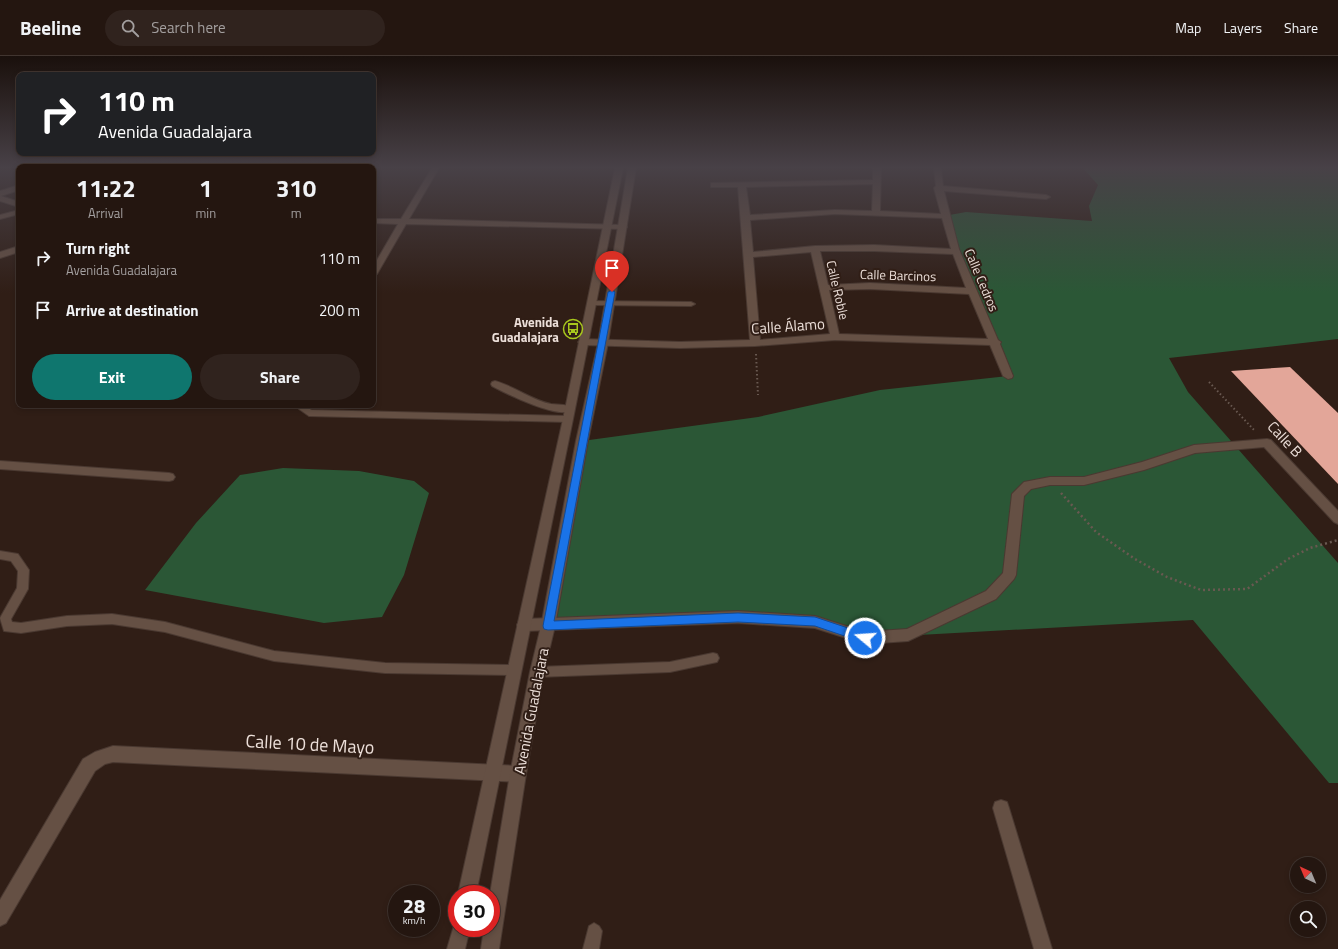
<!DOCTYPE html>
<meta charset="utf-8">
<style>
body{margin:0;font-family:"Titillium Web",sans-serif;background:#30231e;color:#f1f3f6;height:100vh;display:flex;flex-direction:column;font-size:15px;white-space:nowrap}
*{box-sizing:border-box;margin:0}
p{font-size:13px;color:#a39f9f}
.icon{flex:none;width:22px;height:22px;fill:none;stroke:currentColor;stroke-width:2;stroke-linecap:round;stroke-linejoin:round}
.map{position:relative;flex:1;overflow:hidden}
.sheet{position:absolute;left:16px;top:108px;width:360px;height:244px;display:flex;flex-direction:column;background:#241610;border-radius:8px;box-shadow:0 2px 6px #0003,0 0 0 1px #413530}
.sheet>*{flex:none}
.top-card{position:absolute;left:16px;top:16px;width:360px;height:84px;border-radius:8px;box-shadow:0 2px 6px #0003,0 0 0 1px #413530;background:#202124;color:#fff;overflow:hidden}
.needle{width:26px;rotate:316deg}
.tools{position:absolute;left:1290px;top:801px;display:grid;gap:8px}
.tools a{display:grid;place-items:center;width:36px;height:36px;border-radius:50%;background:#241610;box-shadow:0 2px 6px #0003,0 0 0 1px #413530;font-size:20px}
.speed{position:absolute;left:388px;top:829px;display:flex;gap:8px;font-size:20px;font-weight:700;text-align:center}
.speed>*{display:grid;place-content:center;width:52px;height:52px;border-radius:50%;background:#241610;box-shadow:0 2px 6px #0003,0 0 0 1px #413530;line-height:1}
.speed small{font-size:10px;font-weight:400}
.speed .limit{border:6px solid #d22;background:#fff;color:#111}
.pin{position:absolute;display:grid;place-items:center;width:34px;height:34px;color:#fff;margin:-41px -17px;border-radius:50% 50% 50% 0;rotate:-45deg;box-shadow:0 0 4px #0007}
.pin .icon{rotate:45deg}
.me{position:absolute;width:44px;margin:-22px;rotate:288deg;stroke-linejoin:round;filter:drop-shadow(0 0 3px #0008)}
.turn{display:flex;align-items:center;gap:14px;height:84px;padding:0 16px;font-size:18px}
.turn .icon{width:52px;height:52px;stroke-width:2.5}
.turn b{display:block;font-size:28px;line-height:34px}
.eta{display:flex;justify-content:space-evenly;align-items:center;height:68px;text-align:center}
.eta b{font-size:24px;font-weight:700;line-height:28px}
.button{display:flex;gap:8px;margin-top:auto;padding:8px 16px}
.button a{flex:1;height:46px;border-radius:24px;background:#0f766e;color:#fff;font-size:16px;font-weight:700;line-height:46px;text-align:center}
.button a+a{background:#30231e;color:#f1f3f6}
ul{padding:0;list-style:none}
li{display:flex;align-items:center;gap:12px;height:52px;padding:0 16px}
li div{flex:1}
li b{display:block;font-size:15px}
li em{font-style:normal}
header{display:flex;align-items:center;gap:24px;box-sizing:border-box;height:56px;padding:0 20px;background:#241610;border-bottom:1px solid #413530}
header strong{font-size:19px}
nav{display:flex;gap:22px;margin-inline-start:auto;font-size:14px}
.search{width:280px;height:36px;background:#30231e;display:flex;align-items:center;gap:10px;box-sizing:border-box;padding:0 14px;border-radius:22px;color:#a39f9f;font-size:15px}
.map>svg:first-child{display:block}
.green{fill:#2b5736}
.building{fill:#e3a699}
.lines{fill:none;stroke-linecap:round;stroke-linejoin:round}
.service-casing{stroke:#4a3931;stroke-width:2}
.minor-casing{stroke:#4a3931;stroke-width:2}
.tertiary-casing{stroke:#4a3931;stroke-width:2}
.path-far1{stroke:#695951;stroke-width:2;stroke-dasharray:1.5 2.5;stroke-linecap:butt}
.path{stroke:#695951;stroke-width:2.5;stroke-dasharray:2 3;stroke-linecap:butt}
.service{fill:#655044;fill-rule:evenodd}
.minor{fill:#655044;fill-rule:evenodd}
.tertiary{fill:#655044;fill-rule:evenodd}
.route{fill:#1a73e8;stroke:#114b97}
.labels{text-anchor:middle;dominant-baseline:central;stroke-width:4;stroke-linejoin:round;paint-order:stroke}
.far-street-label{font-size:13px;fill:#ecdfd9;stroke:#301e16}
.far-poi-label{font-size:13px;font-weight:bold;fill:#ecdfd9;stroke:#301e16;text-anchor:end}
.street-label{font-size:15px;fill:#ecdfd9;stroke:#301e16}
.near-street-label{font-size:18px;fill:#ecdfd9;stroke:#301e16}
</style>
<header>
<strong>Beeline</strong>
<div class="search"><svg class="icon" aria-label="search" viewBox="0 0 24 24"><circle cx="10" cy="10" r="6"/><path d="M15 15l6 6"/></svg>Search here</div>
<nav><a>Map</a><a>Layers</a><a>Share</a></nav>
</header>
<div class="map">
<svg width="1338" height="893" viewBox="0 0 1338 893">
<rect width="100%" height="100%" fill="#301e16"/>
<path class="green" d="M1083,112H1338V283L1169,302L1188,336L1338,507V727H1329L1193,564L865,582L815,566L548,570L582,385L758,361L880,334L1008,320L944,160L966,156L1092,165L1089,150L1098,129Z
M283,412L359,415L414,425L429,437L404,519L382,561L324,567L145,534L196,467L240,419Z"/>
<path class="building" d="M1290,311L1338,357V428L1231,315Z"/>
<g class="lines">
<defs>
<path id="service" d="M588,245L691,246L695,248L691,250L591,249H588Z
M495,325C514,330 531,344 551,348C558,349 570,348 574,353C563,366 505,337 492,330L491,328L492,326Z
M298,349H306L311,354L568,360L572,363L568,366L309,360L299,353Z
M0,495L18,498L29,514L28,533L11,563L12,566L21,567L67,560L112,558L165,566L274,595L385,607L514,609L518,610L520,614L518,618L514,619L385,617L274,605L165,576L112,568L67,570L21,577L4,575L0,562L17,532L18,515L11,505L0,503Z
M713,597L717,598L719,602L717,606L670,616L537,621L533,620L531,616L533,612L537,611L670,606Z
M594,867L599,870L602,875L599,893H583L589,870Z"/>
<path id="minor" d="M432,112H439L409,163L623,169L627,171L623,173L406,168L377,218L373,221V211L398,168L373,167V163H401Z
M873,112H881L880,155L941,158L934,132L936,130L934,112H941L943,130L1046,139L1050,141L1046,143L944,135L959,193L998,284L1001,286L1000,288L1013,320L1012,322L1008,323L1003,320L990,289L835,284L755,290L680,292L583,289L578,286L583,283L680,286L750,284L738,131H711V127L873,124ZM873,128L872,155L835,154L750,159L746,131ZM835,158L942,162L951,193L874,189L815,190L753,196L750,164ZM820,195H874L953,198L966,232L870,227L828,229ZM811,196L830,278L760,284L753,201ZM870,233L969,238L988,283L839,278L829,234Z
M19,129V134L1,140L19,146V151L0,145V135Z
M19,154V158L0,163V159Z
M19,190V196L0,202V196Z
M1267,383L1271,384L1338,455V468L1334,466L1264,391L1195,397L1144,414L1084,429H1050L1031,433L1024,440L1016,519L1014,523L996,543L908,585L865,588L815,572L738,567L524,575L519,573L517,569L519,565L524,563L738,555L815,560L865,576L907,573L986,535L1003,517L1012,438L1024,426L1050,421H1084L1142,406L1194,389Z
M0,405L169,417L173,418L175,421L173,424L169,425L0,413Z
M113,690L518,710L524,712L526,718L524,724L518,726L113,706L105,708L95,715L6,867L0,870V844L83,703L95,696Z
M1001,744L1007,746L1009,752L1052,893H1034L993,752L995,746Z"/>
<path id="tertiary" d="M615,112H623L573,363L476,838H458L563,363Z
M628,112H636L608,287L588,385L555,570L544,616L526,718L499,893H481L484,872H491L490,838L510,718L530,616L541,570L576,385L598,287Z
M457,865V872H470L465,893H447L455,866Z"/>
</defs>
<use href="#service" class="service-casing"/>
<use href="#minor" class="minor-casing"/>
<use href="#tertiary" class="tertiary-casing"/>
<path class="path-far1" d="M756,298L758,339
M1209,326L1255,375"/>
<path class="path" d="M1061,437L1096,476L1135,503L1167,521L1201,534L1247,533L1288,503L1310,492L1338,484"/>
<use href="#service" class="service"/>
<use href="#minor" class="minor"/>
<use href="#tertiary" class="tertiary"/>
</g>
<linearGradient id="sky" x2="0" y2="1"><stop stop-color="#1a100c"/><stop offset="0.47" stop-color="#484147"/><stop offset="1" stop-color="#484147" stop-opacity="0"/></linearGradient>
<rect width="1338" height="237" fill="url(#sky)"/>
<path class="route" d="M612,234L615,236L554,565L738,557L815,561L869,579L870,582L869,585L865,587L815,570L738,566L548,574L544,573L543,570L608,236Z"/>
<defs>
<symbol id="bus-ring" viewBox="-11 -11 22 22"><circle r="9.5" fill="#301e16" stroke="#a8c71d" stroke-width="1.5"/><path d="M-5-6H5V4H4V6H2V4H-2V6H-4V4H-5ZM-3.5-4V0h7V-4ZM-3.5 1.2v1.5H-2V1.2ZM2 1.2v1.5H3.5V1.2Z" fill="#a8c71d"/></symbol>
</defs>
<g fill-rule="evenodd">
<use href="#bus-ring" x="562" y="262" width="22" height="22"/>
</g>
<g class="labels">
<g class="far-street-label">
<text transform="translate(898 219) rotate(2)">Calle Barcinos</text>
<text transform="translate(982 224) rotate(67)">Calle Cedros</text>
<text transform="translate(838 234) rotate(77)">Calle Roble</text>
</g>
<g class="far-poi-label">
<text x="559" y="266">Avenida<tspan x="559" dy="15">Guadalajara</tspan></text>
</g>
<g class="street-label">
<text transform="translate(788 270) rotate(-4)">Calle Álamo</text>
<text transform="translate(1285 383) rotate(47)">Calle B</text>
<text transform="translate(531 655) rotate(-79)">Avenida Guadalajara</text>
</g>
<g class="near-street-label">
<text transform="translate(310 688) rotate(3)">Calle 10 de Mayo</text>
</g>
</g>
</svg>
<div class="tools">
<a><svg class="needle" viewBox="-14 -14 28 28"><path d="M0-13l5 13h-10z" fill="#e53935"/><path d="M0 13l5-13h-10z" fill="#a39f9f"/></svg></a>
<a><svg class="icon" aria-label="search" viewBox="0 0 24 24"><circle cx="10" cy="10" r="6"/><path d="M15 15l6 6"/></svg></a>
</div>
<div class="speed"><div>28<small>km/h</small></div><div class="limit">30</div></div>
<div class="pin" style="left:612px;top:236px;background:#d93025"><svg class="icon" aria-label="arrive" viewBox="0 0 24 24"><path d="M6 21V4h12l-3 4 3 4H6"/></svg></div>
<svg class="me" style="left:865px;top:582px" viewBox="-20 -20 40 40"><circle r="17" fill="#1a73e8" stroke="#fff" stroke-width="3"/><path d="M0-11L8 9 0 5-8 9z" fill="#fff"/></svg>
<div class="top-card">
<div class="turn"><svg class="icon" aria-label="right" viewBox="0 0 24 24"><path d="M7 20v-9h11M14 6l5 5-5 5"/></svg><div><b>110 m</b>Avenida Guadalajara</div></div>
</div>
<section class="sheet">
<div class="eta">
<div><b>11:22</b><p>Arrival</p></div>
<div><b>1</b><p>min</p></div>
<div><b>310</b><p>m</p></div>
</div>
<ul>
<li><svg class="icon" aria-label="right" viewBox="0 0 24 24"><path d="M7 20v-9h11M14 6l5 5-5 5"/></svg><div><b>Turn right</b><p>Avenida Guadalajara</p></div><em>110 m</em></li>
<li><svg class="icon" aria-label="arrive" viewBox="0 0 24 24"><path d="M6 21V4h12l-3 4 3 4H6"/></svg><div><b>Arrive at destination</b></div><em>200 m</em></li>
</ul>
<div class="button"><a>Exit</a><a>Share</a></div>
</section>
</div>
